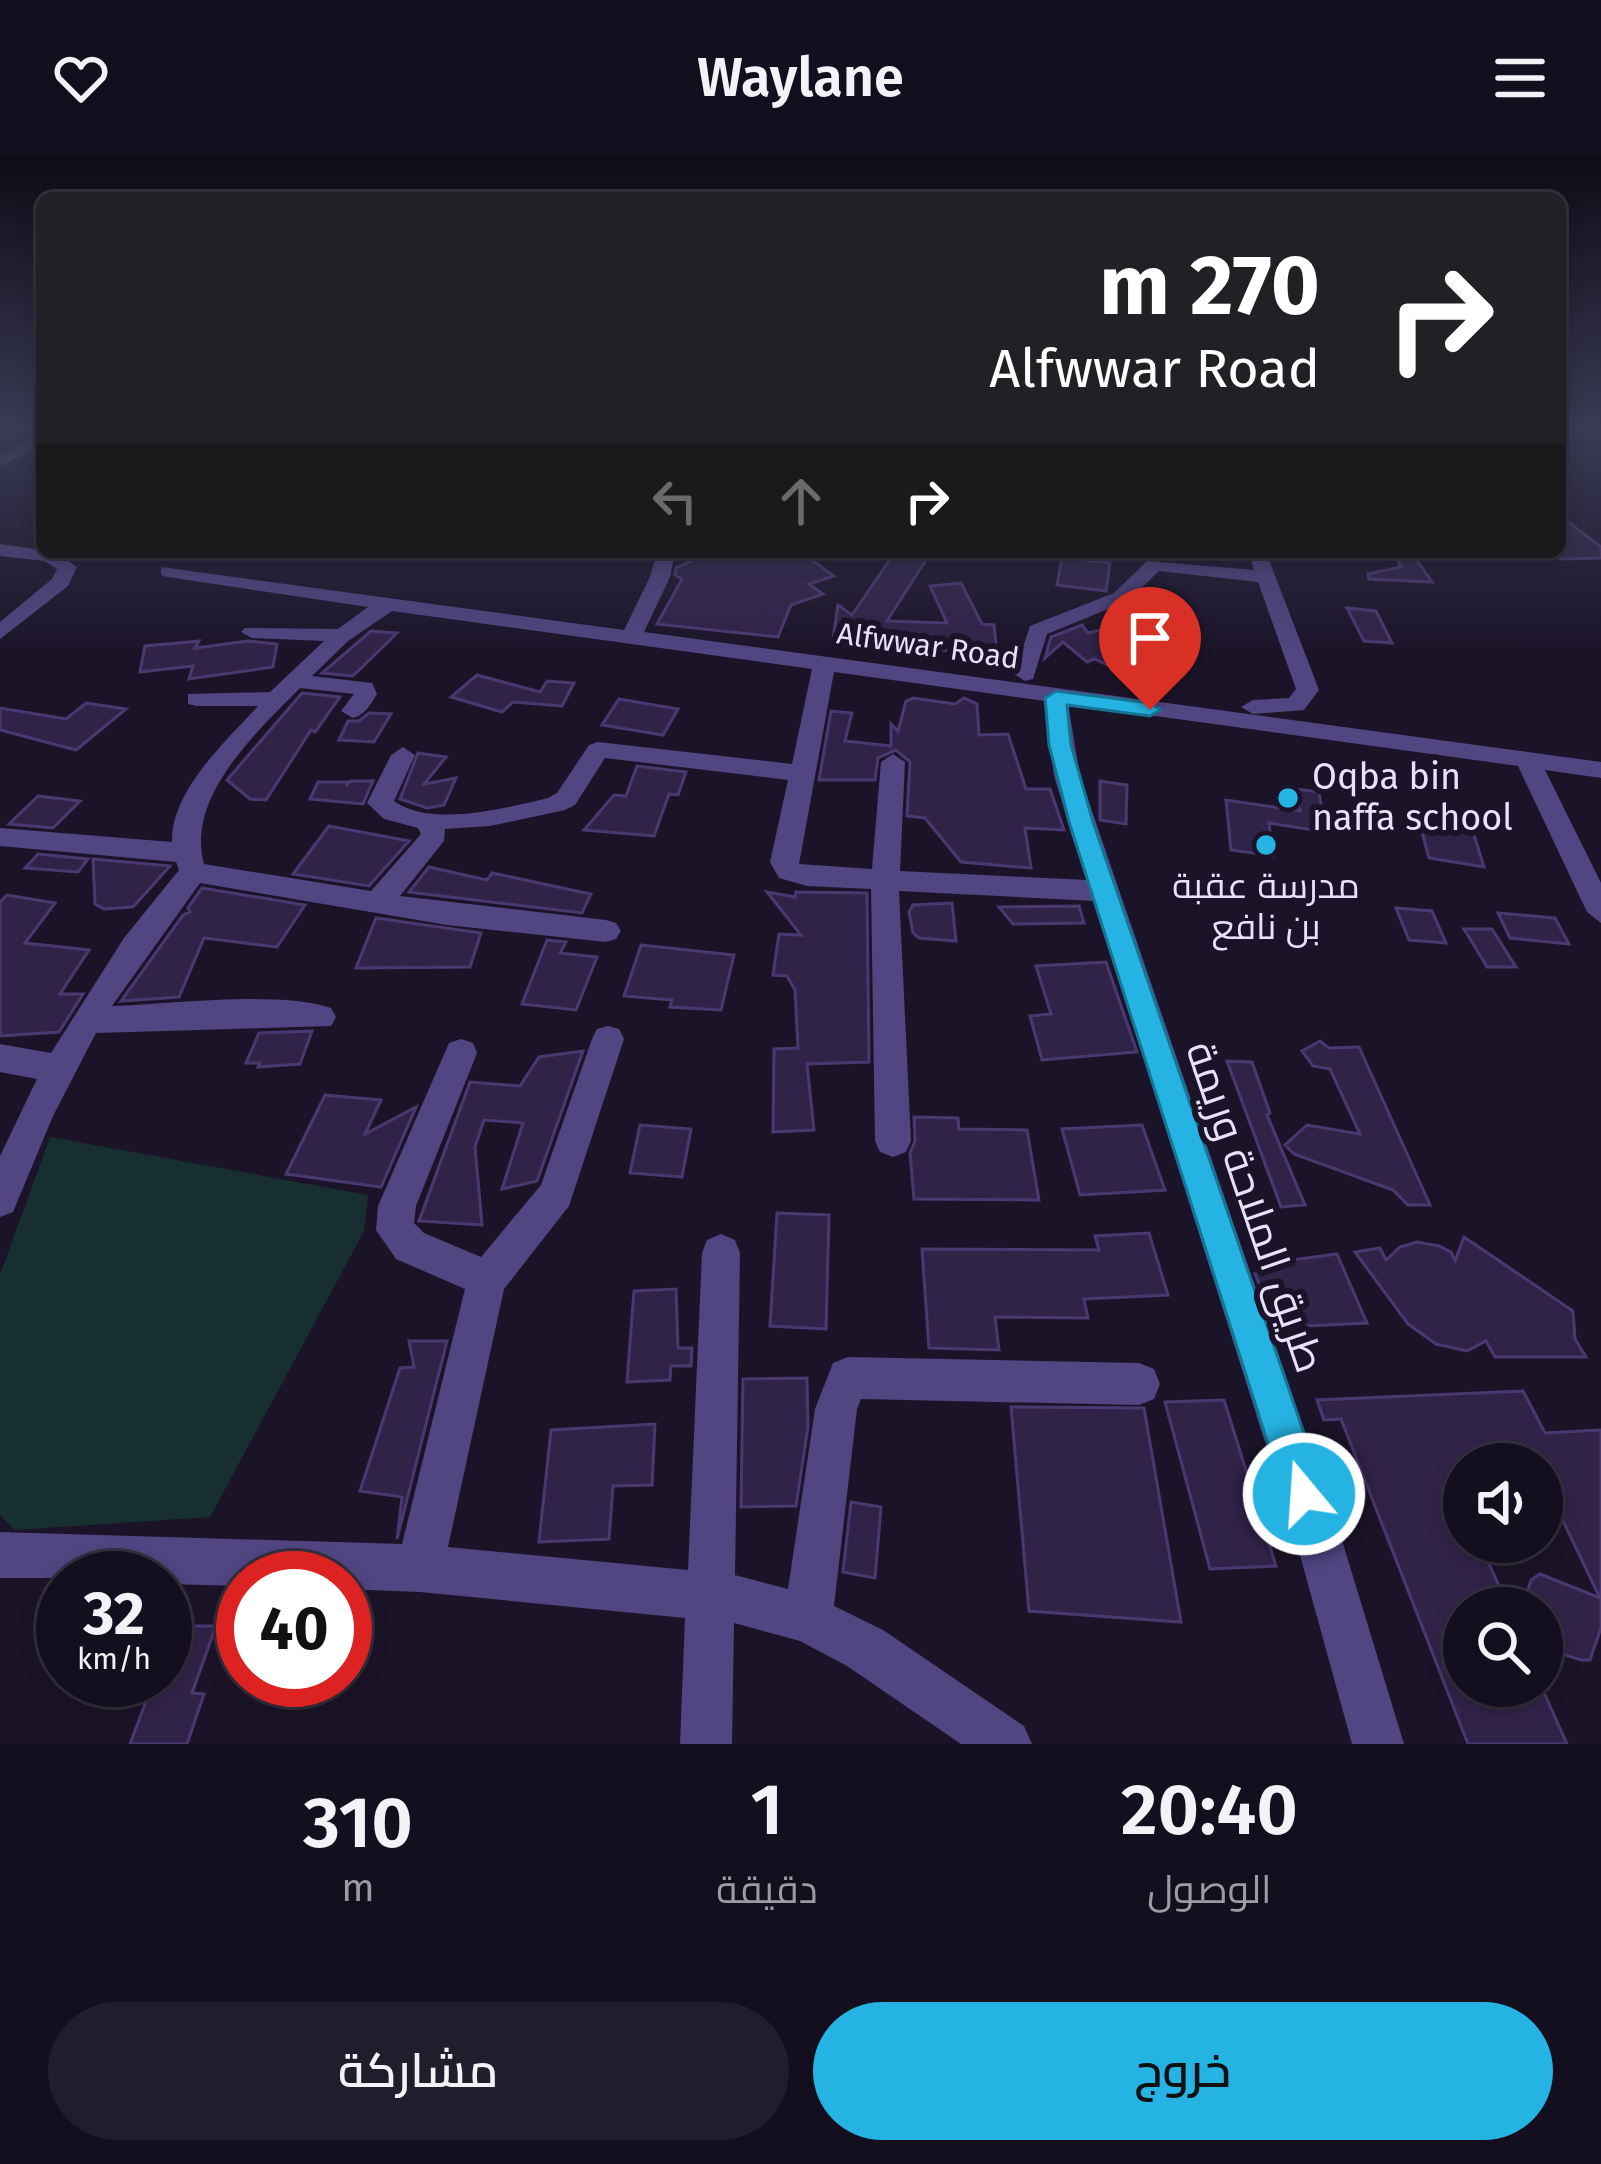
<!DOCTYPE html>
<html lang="ar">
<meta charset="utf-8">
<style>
body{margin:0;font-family:"Fira Sans",Cairo,sans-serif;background:#211d2c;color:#f1f3f6;direction:rtl;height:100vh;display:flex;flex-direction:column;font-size:45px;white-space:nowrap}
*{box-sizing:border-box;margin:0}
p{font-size:39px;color:#9d9ca4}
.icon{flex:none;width:66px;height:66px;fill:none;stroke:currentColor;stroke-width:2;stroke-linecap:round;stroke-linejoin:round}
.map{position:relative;height:1588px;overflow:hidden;direction:ltr}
.drawer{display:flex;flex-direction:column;background:#140f1f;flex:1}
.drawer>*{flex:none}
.guide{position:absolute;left:36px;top:36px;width:1530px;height:366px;border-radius:18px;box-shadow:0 6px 18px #0003,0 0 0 3px #332f3d;direction:rtl;background:#202124;color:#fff;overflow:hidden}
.fabs{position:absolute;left:1443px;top:1287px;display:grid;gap:24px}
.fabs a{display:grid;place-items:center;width:120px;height:120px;border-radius:50%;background:#140f1f;box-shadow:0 6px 18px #0003,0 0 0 3px #332f3d;font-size:60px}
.speed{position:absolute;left:36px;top:1395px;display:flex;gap:24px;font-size:60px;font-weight:700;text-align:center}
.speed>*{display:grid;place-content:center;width:156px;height:156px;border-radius:50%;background:#140f1f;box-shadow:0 6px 18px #0003,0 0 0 3px #332f3d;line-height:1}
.speed small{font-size:30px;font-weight:400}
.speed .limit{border:18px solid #d22;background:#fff;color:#111}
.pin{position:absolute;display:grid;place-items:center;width:102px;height:102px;color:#fff;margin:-123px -51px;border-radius:50% 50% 50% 0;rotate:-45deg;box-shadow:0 0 12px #0007}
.pin .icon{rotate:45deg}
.me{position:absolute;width:132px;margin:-66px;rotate:342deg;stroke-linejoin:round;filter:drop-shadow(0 0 9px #0008)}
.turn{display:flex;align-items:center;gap:42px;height:252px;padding:0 48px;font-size:54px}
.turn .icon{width:156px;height:156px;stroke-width:2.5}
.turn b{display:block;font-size:84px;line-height:102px}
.lanes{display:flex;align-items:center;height:114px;padding:0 48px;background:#0003;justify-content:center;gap:60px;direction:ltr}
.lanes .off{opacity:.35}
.eta{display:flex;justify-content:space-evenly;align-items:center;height:204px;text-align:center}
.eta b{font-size:72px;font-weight:600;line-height:84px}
.primary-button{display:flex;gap:24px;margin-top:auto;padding:24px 48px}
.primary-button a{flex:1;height:138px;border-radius:72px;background:#25b3e3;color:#111;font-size:48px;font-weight:600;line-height:138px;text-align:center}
.primary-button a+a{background:#211d2c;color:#f1f3f6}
header{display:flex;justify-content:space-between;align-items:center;height:156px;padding:0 48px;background:#140f1f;font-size:54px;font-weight:600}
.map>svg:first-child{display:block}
.green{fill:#182f32}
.building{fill:#302348;stroke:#4c3871;stroke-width:3}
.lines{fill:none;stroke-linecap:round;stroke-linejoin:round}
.minor{fill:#514582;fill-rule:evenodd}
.route{fill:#25b3e3;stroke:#187494;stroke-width:3}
.poi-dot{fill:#25b3e3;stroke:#1b1429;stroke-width:4.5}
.labels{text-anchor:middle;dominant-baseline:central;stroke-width:12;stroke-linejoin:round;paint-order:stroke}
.far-street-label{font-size:30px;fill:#e8e1fb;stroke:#1b1429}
.poi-label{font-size:36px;fill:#e8e1fb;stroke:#1b1429;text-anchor:start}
.near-street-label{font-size:42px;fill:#e8e1fb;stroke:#1b1429}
</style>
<header><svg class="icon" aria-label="menu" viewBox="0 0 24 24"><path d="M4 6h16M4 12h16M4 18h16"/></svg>Waylane<svg class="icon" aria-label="heart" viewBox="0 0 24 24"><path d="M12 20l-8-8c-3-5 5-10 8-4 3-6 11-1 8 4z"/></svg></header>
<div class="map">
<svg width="1601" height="1588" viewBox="0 0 1601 1588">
<rect width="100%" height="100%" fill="#1b1429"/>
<path class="green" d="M50,981L368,1039L364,1075L210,1361L15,1374L0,1359V1119Z"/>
<path class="building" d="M1560,360L1601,391V402L1560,403Z
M711,396H800L834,420L809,428L823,438L791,449L778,481L657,468L682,423L675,419L676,412Z
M895,396H931L887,465L947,467L930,430L961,427L982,468L994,469L997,497L832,489L838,449L852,459Z
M1396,400L1415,402L1432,426L1369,423L1368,418L1401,411Z
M1062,401L1110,407L1106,435L1057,429Z
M1347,452L1376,455L1392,487L1364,485Z
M1082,469L1088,477L1119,469L1171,498L1144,508L1132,520L1094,503L1087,506L1063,486L1045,502L1051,481Z
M371,475L397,477L353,520L322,517Z
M199,485L195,492L248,485L277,488L273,511L189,523L193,510L140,516L145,490Z
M477,519L540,536L547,525L574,527L562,550L513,546L502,556L451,541Z
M302,537L340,541L315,576L311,574L266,644L250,643L227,624Z
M913,542L955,548L964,542L977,548L979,579L1008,578L1026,633H1050L1064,674L1025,672L1031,712L961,706L925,662L907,660L910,606L896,594L878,602L875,624H819L831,555L852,557L845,585L891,590V568L898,575L906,545Z
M619,543L678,553L663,579L602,569Z
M86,547L126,553L76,594L0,574V552L66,563Z
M369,557L391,558L374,586L339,584L348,565H359Z
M418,597L446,601L424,628L456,622L444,649L427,652L400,643Z
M637,610L686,616L678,639L669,638L654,680L584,674L614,639L626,640Z
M351,625H373L363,648L310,643L318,626H348L346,630Z
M1100,625L1127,629L1126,668L1100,664Z
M1296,633L1319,636L1326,676L1269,667L1273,700L1231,694L1226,644L1300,655Z
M38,640L80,645L53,672L9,668Z
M1415,651L1461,658L1464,668L1471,669L1484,711L1429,702Z
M329,670L409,685L369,730L293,718Z
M38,698L88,703L78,716L25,712Z
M93,703L170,710L133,751L104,753L95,748Z
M429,711L487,724L492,717L591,738L582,757L409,736Z
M202,732L305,749L277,791L204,782L179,841L121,845L183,759L190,756L188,752Z
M767,736L795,741L796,736L867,737L869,906L807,908L814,974L773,976L774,893L798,892L795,834L787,820L773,819L779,778L801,779Z
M7,739L55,747L25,787L89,794L60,838H83L59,876L0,880V746Z
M952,747L956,785L919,782L913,777L909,756L913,749Z
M1079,750L1084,767L1013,768L999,751Z
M1396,752L1432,755L1446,787L1409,784Z
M1498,757L1555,762L1569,788L1510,782Z
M376,762L481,777L470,811L356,812Z
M1464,773H1492L1516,811H1487Z
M547,784L566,786L560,797L597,801L576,854L522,848Z
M641,789L734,799L721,854L670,851L672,844L624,840Z
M1106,806L1137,896L1042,904L1030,860L1051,858L1036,810Z
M312,875L300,908L258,911L260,907H246L259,877Z
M1320,885L1329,892L1359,891L1430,1049H1408L1393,1034L1294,998L1285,989L1307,969L1360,978L1330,913L1313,910L1302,895Z
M583,895L537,1025L502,1033L523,967L484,964L475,991L482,1069L419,1065L470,926L520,930L539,901Z
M1227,905L1252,906L1270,957L1267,959L1305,1049L1281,1051Z
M325,939L381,944L365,978L416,951L381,1031L286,1018Z
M914,961L958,962L959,973L1027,974L1039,1044L914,1043L910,997L915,985Z
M640,969L691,973L682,1021L630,1017Z
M1142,969L1165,1034L1080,1039L1062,973Z
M777,1057L829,1059L826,1173L770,1170Z
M1149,1077L1168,1139L1084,1143L1088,1162L995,1161L999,1194L929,1192L922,1093L1099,1094L1095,1080Z
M1464,1081L1573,1155L1575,1183L1586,1201H1495L1486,1185L1467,1195L1436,1188L1408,1168L1355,1096L1380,1092L1386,1104L1400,1091L1417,1086L1439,1090L1451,1096L1455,1105Z
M1337,1098L1367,1167L1286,1171L1273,1138L1261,1132L1255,1118L1267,1116L1263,1108Z
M676,1133L678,1192H692L691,1210H671L670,1224L627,1226L634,1135Z
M409,1185H447L397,1383L402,1341L360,1335L400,1212L414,1211Z
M807,1222L808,1271L796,1350L741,1351L743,1223Z
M1523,1235L1545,1277L1601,1274V1472L1590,1504H1581L1565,1499L1548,1483L1542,1452H1522L1531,1424L1540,1418L1600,1442L1551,1340L1542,1341V1308H1464V1386H1479L1509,1452H1464V1530H1541L1567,1588H1468L1341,1263L1324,1264L1317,1244Z
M1224,1244L1276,1410L1210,1413L1165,1246Z
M1011,1251L1144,1252L1181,1466L1029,1455Z
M655,1268L652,1329L613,1330L609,1383L539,1386L551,1274Z
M851,1346L881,1351L875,1422L843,1416Z
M174,1470H216L192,1537L204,1538L187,1588H130L154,1524H165V1494Z"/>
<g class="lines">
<path class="minor" d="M42,279V290L0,310V299Z
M0,388L56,396L77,411L68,430L0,483V466L52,423L57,413L44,405L0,400Z
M657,396H675L670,421L644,476L1601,606V622L1545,614L1601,727V767L1587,756L1518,610L1068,548L1080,620L1341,1381L1404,1588H1352L1295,1381L1094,745L899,735L911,985L906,996L893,1001L880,996L875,985L871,733L807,730L779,722L770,706L788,624L605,602L575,649L565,654L490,670L445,673L444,685L400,740L606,764L616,767L621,775L616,783L606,786L447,769L200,727L112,850C171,848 278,834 331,852L336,861L331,870L96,877L53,960L13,1056L0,1061V1000L37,923L0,916V888L51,897L124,782L179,714L176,706L0,690V672L172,686C171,635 225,586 258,550H196L188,548V538L270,536L324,485L252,482L241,476L245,472L338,473L368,451L168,421L161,419V411L624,474L650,421ZM392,455L812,513L792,608L598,586L589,589L557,637L548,642C506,652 431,672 394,645L415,599L403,591L391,599L367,647L384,663L418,672L421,678L371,735L204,708C185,640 259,574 300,532L354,538L341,555L353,562C365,559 371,548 377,538L372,527L312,520L348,485ZM834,516L1045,545L1054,620L1087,724L900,715L905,606L893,598L881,606L872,713L799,708Z
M1248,396H1266L1319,534L1304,554L1253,558L1241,551L1253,544L1289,542L1296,533L1258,426L1159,415L1128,445L1047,478L1033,523L1025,525L1014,518L1030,470L1114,437L1147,405L1254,414Z
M608,870L619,873L624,883L569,1050L504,1133L448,1391L688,1414L702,1097L707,1084L721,1078L735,1084L740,1097L735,1419L788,1433L815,1253L833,1207L848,1201L1139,1207L1154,1213L1160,1228L1154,1243L1139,1249L861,1243L857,1253L834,1450L883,1474L1024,1570L1032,1588H961L847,1510L800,1485L734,1467L732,1588H680L685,1462L420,1436L345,1433V1422H243V1430L165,1428V1422H0V1376L402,1388L465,1133L396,1103L376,1074L378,1050L449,887L461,883L473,887L477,897L416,1050L414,1067L424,1077L481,1101L541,1029L592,883L597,873Z"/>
</g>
<linearGradient id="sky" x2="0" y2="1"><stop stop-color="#0f0b17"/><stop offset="0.55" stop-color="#393a54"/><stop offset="1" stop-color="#393a54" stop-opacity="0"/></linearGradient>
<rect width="1601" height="497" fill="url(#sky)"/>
<path class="route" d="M1056,535L1150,547L1161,554L1150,560L1067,549L1071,589L1093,666L1325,1338L1319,1353L1304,1359L1290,1353L1284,1338L1069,666L1049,589L1045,542Z"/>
<g class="poi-dot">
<circle cx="1288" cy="642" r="12"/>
<circle cx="1266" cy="689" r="12"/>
</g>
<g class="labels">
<g class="far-street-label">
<text transform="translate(928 490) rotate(8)">Alfwwar Road</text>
</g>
<g class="poi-label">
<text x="1312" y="621">Oqba bin<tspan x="1312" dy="41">naffa school</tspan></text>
<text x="1266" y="730" text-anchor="middle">مدرسة عقبة<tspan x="1266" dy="41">بن نافع</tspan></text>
</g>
<g class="near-street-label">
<text transform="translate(1255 1051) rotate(71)">طريق الملاحة وريمة</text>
</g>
</g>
</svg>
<div class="fabs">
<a><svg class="icon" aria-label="sound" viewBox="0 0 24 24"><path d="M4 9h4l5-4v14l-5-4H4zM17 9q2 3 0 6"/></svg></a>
<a><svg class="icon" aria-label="search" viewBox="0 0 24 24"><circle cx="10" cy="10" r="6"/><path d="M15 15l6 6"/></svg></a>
</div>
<div class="speed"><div>32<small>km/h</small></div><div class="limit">40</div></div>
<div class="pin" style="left:1150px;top:554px;background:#d93025"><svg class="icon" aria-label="arrive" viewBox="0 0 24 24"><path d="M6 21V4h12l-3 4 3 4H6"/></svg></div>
<svg class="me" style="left:1304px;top:1338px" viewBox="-20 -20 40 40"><circle r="17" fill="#25b3e3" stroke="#fff" stroke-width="3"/><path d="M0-11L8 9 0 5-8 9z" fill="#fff"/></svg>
<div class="guide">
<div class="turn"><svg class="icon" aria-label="right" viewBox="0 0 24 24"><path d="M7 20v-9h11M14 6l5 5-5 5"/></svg><div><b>270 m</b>Alfwwar Road</div></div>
<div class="lanes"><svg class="icon off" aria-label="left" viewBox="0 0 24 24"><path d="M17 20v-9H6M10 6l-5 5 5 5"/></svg><svg class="icon off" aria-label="ahead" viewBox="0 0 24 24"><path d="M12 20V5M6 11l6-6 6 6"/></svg><svg class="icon" aria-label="right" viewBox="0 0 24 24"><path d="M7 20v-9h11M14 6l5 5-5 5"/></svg></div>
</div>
</div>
<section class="drawer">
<div class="eta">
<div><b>20:40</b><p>الوصول</p></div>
<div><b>1</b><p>دقيقة</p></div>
<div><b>310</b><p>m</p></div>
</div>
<div class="primary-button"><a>خروج</a><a>مشاركة</a></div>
</section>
